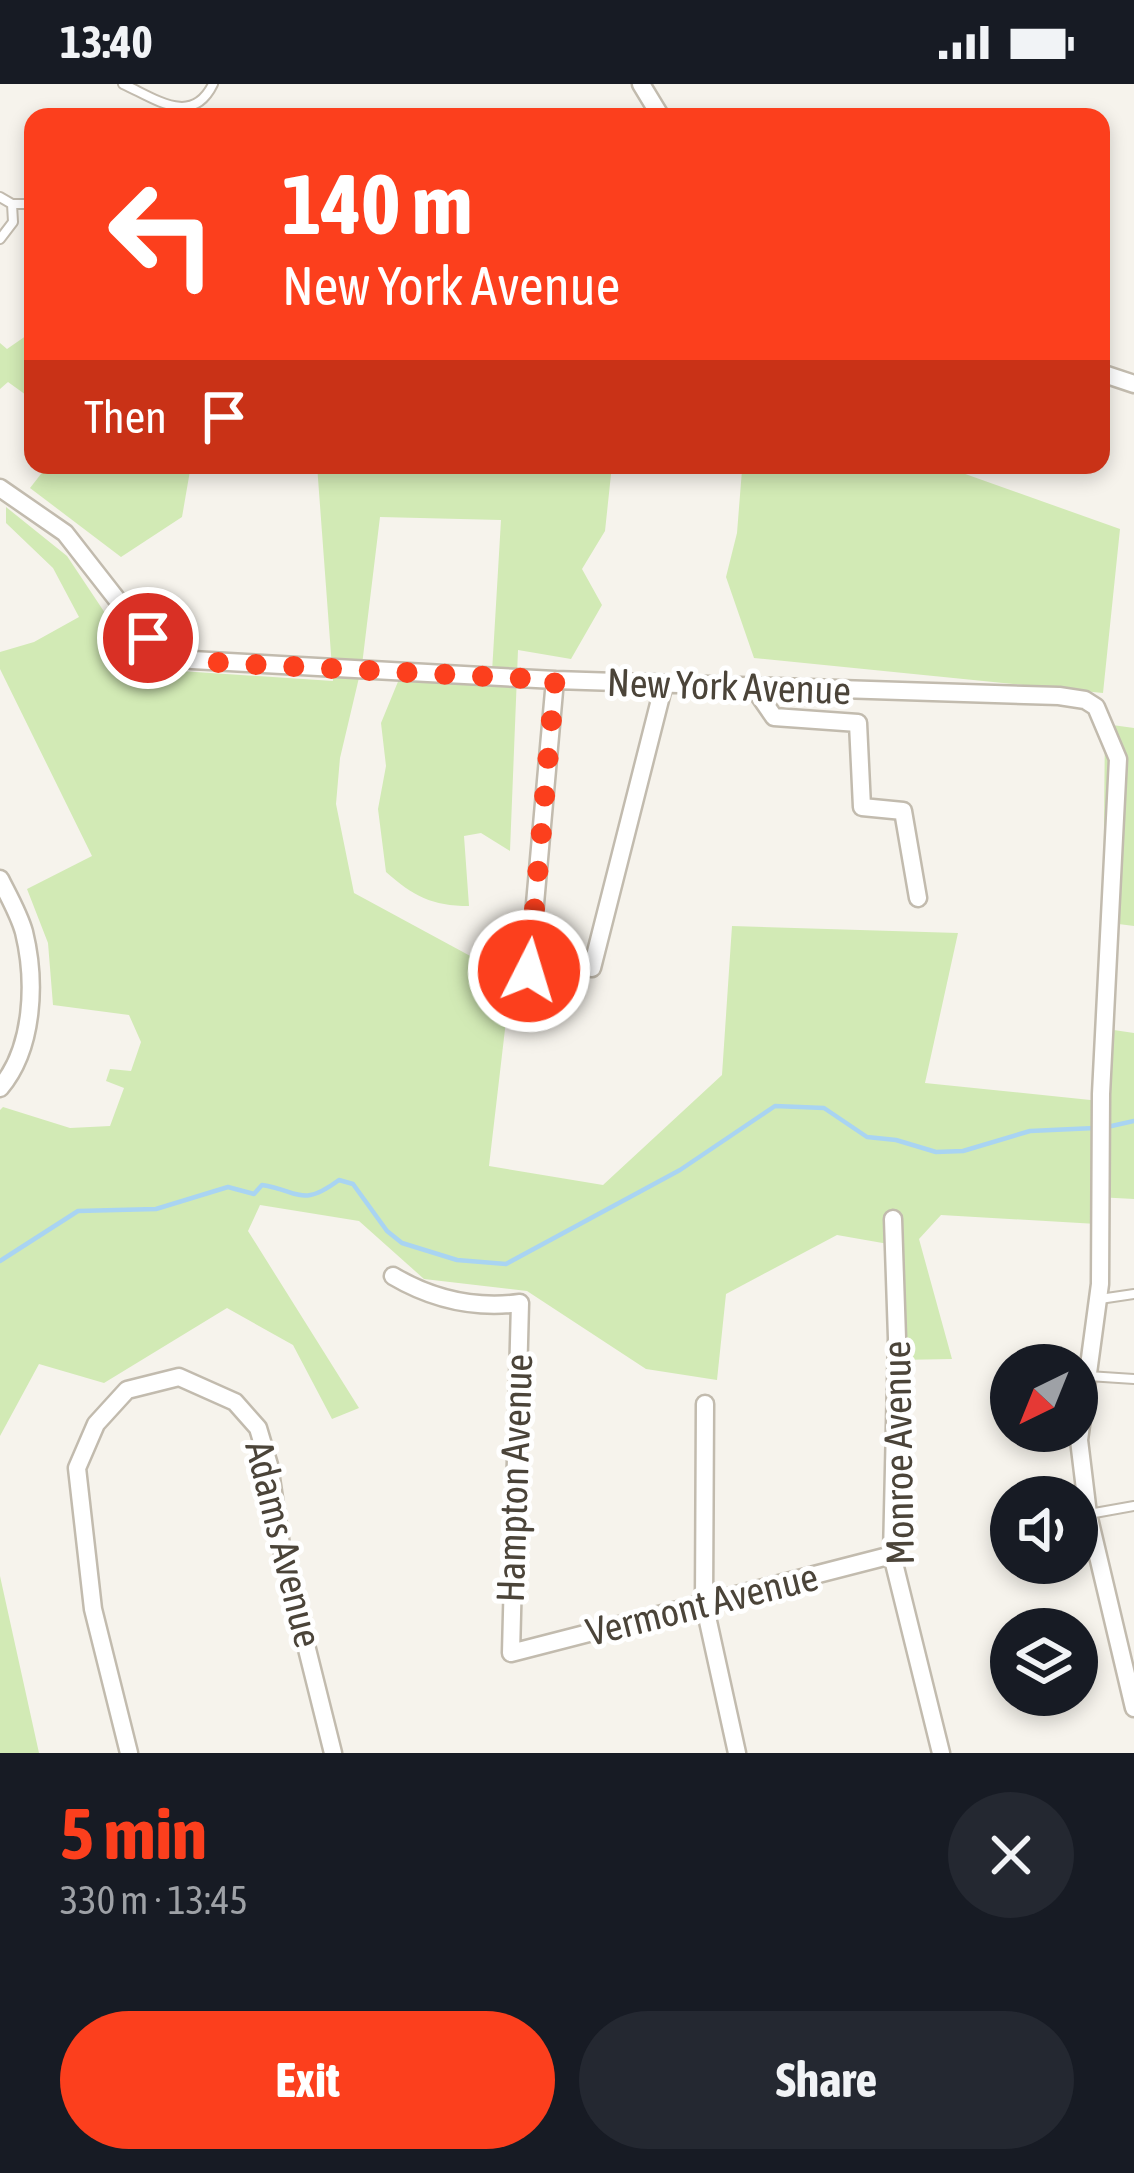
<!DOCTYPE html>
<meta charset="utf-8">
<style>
body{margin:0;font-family:"Asap Condensed",sans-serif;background:#242831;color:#f1f3f6;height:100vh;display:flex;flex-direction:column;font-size:45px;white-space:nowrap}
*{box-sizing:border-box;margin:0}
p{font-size:39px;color:#9ea1a6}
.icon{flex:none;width:66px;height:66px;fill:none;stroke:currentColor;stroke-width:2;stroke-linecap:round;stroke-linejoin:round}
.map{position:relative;height:1669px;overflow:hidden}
.sheet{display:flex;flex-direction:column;background:#171b24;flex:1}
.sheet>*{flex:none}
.top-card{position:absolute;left:24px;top:24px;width:1086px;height:366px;border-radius:24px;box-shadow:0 6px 18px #0003;background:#fc3f1d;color:#fff;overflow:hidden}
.needle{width:78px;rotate:223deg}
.fabs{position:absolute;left:990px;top:1260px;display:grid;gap:24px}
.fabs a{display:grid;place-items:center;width:108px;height:108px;border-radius:50%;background:#171b24;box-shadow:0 6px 18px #0003;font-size:60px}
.pin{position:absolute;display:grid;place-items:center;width:102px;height:102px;color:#fff;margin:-51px;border:6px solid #fff;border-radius:50%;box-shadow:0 3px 12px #0007}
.me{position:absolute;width:132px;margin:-66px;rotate:5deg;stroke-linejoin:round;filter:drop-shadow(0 0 9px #0008)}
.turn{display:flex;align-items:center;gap:42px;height:252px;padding:0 60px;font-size:54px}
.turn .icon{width:156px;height:156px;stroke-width:2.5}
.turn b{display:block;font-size:84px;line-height:102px}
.then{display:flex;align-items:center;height:114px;padding:0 60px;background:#0003;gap:24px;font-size:45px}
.round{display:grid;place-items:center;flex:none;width:126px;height:126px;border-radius:63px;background:#242831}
.headline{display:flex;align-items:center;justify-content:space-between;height:204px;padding:0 60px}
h1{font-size:72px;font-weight:700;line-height:90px;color:#fc3f1d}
.cta{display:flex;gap:24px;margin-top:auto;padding:24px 60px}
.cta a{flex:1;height:138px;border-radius:72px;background:#fc3f1d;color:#fff;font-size:48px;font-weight:700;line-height:138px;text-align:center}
.cta a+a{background:#242831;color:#f1f3f6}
.status{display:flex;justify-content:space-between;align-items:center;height:84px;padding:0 60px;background:#171b24;direction:ltr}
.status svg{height:33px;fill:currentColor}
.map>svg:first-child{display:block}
.green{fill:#d2eab5}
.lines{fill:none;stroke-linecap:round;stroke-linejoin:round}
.stream{stroke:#a9d4f2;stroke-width:4.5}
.service-casing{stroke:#c2bbae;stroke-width:12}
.minor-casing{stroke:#c2bbae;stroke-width:21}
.service{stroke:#fff;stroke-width:8}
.minor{stroke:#fff;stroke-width:16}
.route{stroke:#fc3f1d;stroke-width:21;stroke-dasharray:0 37.8}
.labels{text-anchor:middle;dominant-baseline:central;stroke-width:10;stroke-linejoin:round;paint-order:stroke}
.street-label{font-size:39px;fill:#4b4439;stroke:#fff}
</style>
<div class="status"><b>13:40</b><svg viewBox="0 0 49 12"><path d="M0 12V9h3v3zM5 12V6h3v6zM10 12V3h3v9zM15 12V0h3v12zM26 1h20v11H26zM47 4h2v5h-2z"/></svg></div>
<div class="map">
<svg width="1134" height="1669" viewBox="0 0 1134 1669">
<rect width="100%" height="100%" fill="#f6f3ec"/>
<path class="green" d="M33,247V316L8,298L0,305V259L7,265Z
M48,381H191L182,433L121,473L30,404Z
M317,381H612L605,447L582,485L602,521L571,575L518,566L510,767L481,749L464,752L469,822C432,822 413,812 386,788L378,725L386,682L381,639L404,583L492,588L501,436L380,433L362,581L340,674L336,720L354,809L511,894L489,1082L603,1101L722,991L732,842L958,849L925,999L1100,1017L1107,945L1134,949V1115L1097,1113V1140L941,1131L919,1155L952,1275L898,1276L894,1161L837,1151L726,1210L717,1296L646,1285L527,1207L424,1195L359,1137L260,1121L248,1147L359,1324L332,1335L293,1261L227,1224L104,1299L39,1280L0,1352V1026L3,1023L70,1044L110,1042L124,1004L106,997L110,985L131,987L141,958L129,931L53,921L48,859L27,805L92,772L0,585V568L34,558L79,533L53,484L6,439V423L67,472L129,565L165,586L333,597Z
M737,381H940L1120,445L1103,609L754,574L726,493L737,449L742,386Z
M1105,640L1134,644V842L1103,838Z
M0,1492L39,1669H0Z"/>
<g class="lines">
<path class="stream" d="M1107,1043L1134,1037
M0,1177L78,1127L156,1125L228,1103L254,1110L262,1101C300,1107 301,1124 339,1096L353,1100L387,1147L402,1159L457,1176L506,1180L680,1086L775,1022L824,1024L867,1053L896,1056L936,1068L963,1067L1030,1047L1095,1044"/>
<defs>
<path id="service" d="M123,0C156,15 192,43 213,0
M0,113L12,120L13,138L0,155
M12,120H33
M1100,1215L1134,1210
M1088,1292L1134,1295
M1089,1430L1134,1422"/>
<path id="minor" d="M641,0L661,33
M1101,289L1134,300
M0,404L65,449L147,554L192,576L555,596L1059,612L1085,616L1096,623L1118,675L1101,1010L1100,1200L1079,1356L1088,1430L1134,1624
M754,604L774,633L858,639L862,723L903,727L918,814
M0,795C8,811 19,830 24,848C36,897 34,964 0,1004
M592,884L664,600
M529,887L555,596
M893,1135L897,1254L892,1471L941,1669
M393,1192C432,1215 474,1225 520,1219L511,1569L892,1471
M705,1320L704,1519L737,1669
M129,1669L93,1525L77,1384L96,1340L127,1306L179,1293L235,1318L258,1344L269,1381L281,1461L333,1669"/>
</defs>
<use href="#service" class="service-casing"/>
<use href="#minor" class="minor-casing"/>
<use href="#service" class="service"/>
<use href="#minor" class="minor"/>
</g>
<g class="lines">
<path class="route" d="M148,554L192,576L225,579L555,596L529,887"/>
</g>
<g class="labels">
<g class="street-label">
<text transform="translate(729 602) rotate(2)">New York Avenue</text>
<text transform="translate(898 1369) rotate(-91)">Monroe Avenue</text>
<text transform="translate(514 1394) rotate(-88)">Hampton Avenue</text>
<text transform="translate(284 1460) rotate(76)">Adams Avenue</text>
<text transform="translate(702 1520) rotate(-14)">Vermont Avenue</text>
</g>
</g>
</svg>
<div class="fabs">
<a><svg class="needle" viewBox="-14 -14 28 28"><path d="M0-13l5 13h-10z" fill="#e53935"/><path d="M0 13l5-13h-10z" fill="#9ea1a6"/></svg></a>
<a><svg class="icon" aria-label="sound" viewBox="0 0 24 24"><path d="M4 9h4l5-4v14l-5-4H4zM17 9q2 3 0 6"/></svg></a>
<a><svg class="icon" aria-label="layers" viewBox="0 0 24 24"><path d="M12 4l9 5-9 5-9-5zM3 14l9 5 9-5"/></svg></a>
</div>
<div class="pin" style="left:148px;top:554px;background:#d93025"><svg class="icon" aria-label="arrive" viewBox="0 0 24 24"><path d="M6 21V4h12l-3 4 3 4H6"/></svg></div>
<svg class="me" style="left:529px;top:887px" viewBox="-20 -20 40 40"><circle r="17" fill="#fc3f1d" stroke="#fff" stroke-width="3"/><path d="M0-11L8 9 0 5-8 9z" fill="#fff"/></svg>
<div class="top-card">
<div class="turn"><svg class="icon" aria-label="left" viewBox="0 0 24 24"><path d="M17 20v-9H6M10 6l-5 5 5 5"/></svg><div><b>140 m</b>New York Avenue</div></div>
<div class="then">Then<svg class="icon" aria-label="arrive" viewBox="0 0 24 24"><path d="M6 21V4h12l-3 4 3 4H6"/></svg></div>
</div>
</div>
<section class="sheet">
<div class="headline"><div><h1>5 min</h1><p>330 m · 13:45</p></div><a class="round"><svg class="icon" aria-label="close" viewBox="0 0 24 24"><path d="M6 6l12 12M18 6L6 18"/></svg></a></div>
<div class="cta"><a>Exit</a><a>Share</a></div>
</section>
